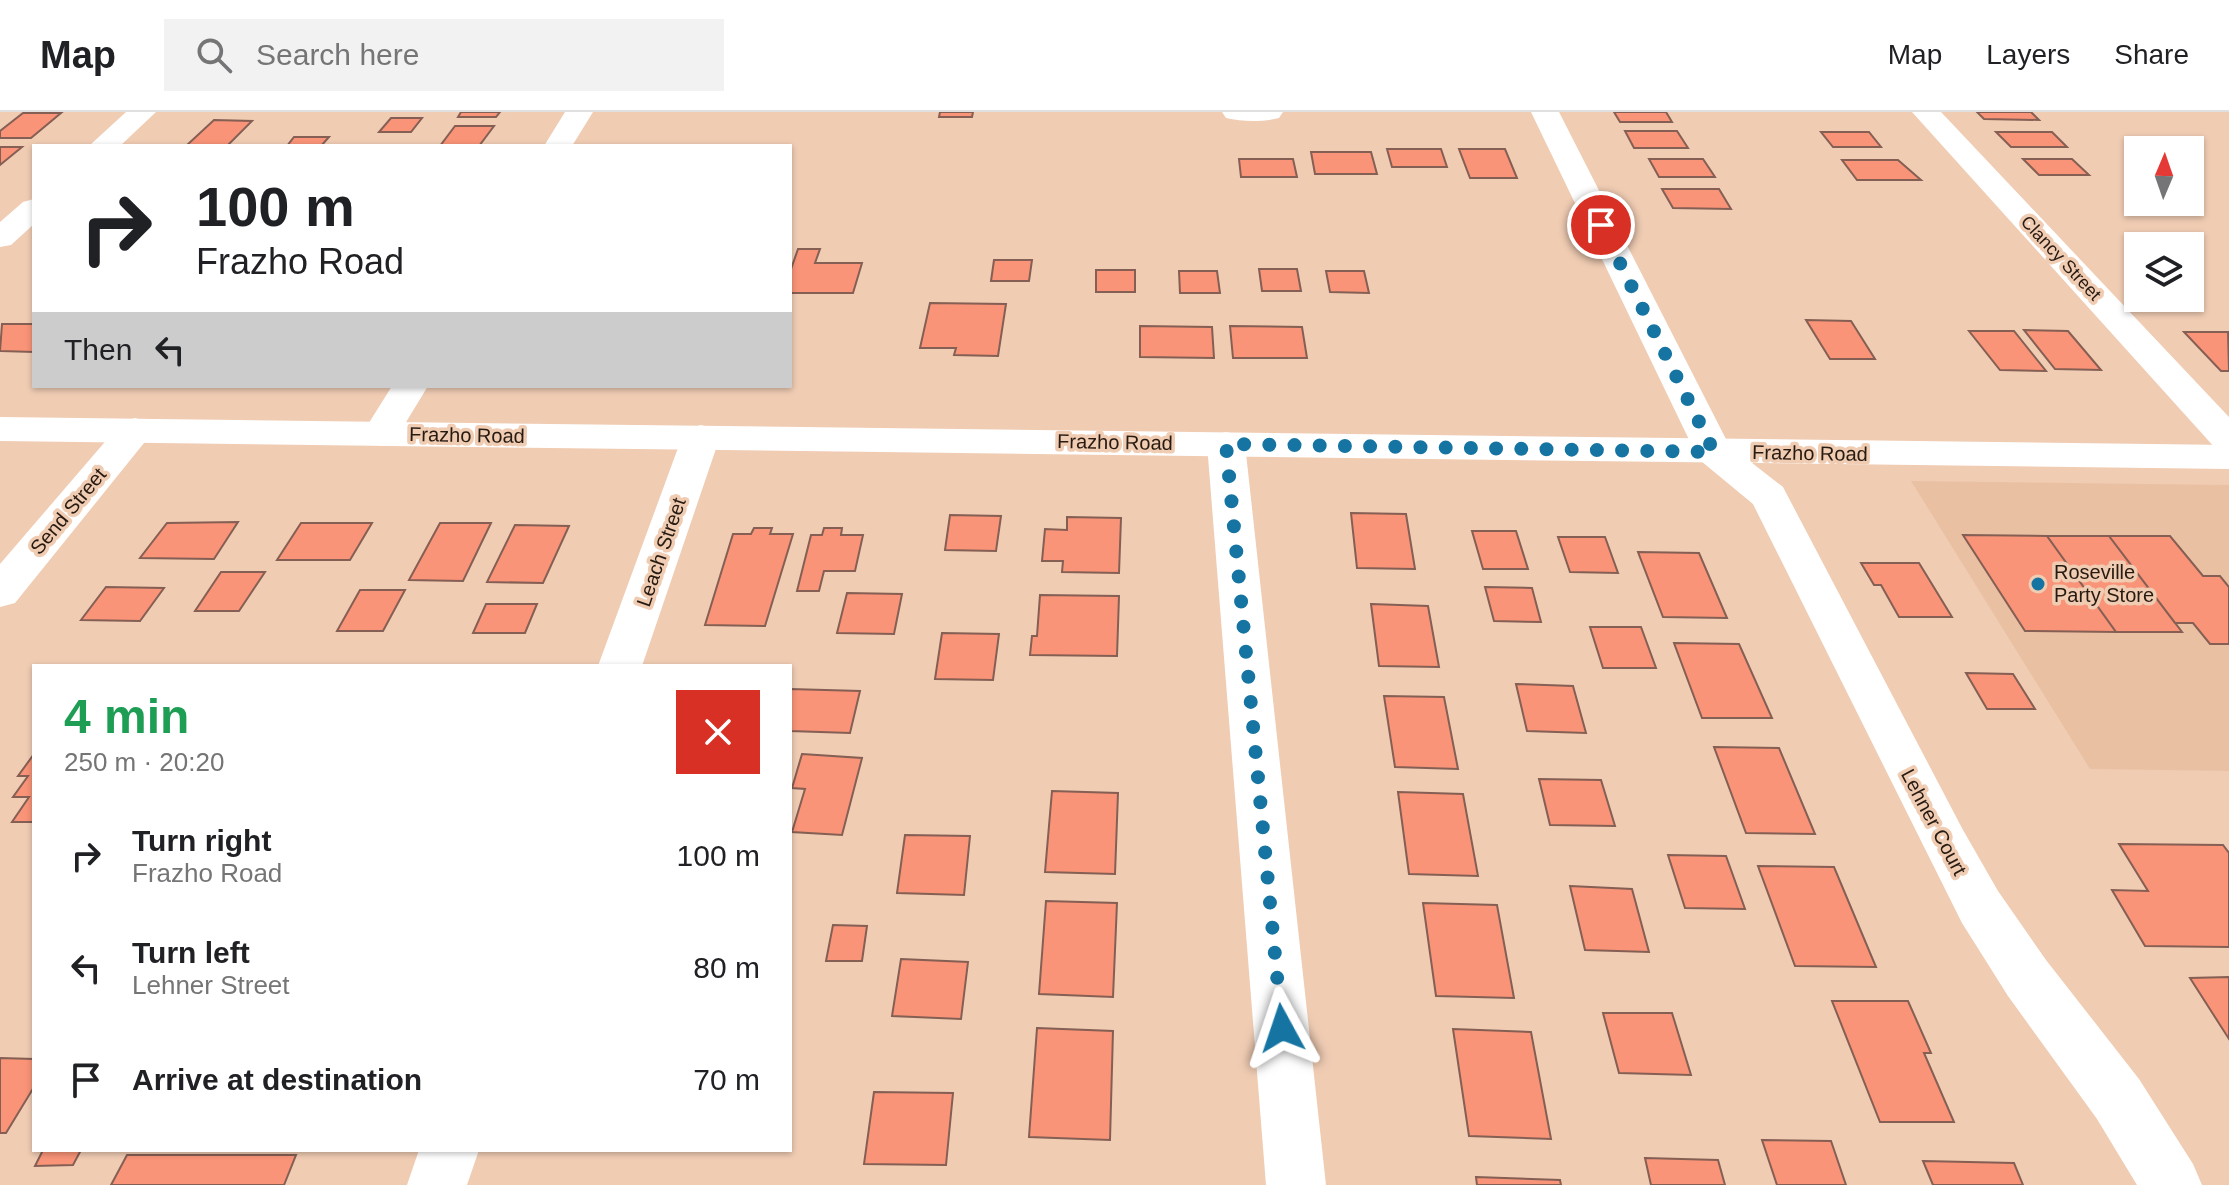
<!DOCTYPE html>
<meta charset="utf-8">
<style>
body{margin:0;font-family:Helvetica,sans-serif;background:#f2f2f2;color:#202124;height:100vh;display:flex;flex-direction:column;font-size:30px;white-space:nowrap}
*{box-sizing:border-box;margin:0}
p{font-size:26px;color:#757577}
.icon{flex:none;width:44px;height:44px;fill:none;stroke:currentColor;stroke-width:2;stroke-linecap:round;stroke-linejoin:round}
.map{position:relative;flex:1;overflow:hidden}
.drawer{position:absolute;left:32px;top:552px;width:760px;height:488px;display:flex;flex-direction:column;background:#fff;border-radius:0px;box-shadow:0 2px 6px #0004}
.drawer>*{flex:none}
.banner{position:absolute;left:32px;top:32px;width:760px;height:244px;border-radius:0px;box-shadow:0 2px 6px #0004;background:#fff;color:#202124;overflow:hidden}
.needle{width:52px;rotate:2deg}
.controls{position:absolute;left:2124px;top:24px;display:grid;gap:16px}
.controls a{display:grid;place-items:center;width:80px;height:80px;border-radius:0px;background:#fff;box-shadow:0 2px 6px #0004;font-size:40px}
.pin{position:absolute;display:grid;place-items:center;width:68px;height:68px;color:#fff;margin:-34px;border:4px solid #fff;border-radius:50%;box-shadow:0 2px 8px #0007}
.me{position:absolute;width:88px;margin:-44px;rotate:355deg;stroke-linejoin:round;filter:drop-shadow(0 0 6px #0008)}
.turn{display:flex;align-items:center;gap:28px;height:168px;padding:0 32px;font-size:36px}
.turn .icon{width:104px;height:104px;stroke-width:2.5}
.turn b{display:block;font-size:56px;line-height:68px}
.then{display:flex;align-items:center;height:76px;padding:0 32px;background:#0003;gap:16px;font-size:30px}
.round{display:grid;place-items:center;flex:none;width:84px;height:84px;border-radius:0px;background:#f2f2f2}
.overview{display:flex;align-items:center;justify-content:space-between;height:136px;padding:0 32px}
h1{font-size:48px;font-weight:700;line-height:60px;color:#1e9e55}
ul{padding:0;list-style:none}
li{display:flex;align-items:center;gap:24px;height:112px;padding:0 32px}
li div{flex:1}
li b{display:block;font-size:30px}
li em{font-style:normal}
header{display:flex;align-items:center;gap:48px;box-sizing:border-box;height:112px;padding:0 40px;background:#fff;border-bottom:2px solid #e0e0e0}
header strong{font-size:38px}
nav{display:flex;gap:44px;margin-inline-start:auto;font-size:28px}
.search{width:560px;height:72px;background:#f2f2f2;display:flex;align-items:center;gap:20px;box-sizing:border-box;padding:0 28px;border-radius:0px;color:#757577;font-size:30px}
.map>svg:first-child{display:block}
.built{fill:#eac0a3}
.building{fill:#f99478;stroke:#855f54;stroke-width:2}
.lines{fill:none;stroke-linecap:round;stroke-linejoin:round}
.minor{fill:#fff;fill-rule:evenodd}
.tertiary{fill:#fff;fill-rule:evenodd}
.route{stroke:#1574a2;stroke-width:14;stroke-dasharray:0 25.2}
.poi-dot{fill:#1574a2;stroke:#f0ccb3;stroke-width:3}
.labels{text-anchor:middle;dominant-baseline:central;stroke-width:7;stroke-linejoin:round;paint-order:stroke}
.far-street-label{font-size:18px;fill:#271a11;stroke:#f0ccb3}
.street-label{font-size:20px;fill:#271a11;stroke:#f0ccb3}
.poi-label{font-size:20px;fill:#271a11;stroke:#f0ccb3;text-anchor:start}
</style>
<header>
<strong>Map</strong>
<div class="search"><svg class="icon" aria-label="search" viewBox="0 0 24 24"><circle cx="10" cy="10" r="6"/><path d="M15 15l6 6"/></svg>Search here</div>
<nav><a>Map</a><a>Layers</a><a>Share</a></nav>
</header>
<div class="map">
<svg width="2229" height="1073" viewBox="0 0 2229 1073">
<rect width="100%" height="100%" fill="#f0ccb3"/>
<path class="built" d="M1911,369L2229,373V659L2090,657Z"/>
<path class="building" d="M461,0H500L496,5H458Z
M940,0H973L972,5H939Z
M1614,0H1666L1672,10H1620Z
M1977,0H2031L2039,8L1984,7Z
M23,1H61L31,26H0V19Z
M391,6H422L411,20H379Z
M214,8L252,9L227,34L187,33Z
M455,14H494L479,34H440Z
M1625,19H1677L1688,36H1634Z
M1821,20H1869L1881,35H1833Z
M1996,20H2052L2067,35H2011Z
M294,25H329L321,34H287Z
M0,35H22L0,53Z
M1387,37H1441L1447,55H1392Z
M1459,37H1505L1517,66H1470Z
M1311,40H1371L1377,62H1315Z
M1239,47H1293L1297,65H1241Z
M1649,47H1703L1715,65H1659Z
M2023,47H2072L2089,63H2039Z
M1842,48H1898L1921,68H1857Z
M1662,77H1719L1731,97L1673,96Z
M798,137H820L815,151H862L853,181H790V160Z
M994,148H1032L1029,169H991Z
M1259,157H1297L1301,179H1262Z
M1096,158H1135V180H1096Z
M1179,159H1217L1220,181H1180Z
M1326,159H1364L1369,181L1330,180Z
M930,191L1006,192L998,244L954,243L956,236H920Z
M1806,208L1851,209L1875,247H1830Z
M2,212H34V240L0,239Z
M1140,214L1212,215L1214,246L1140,245Z
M1230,214L1302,215L1307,246H1233Z
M2024,218L2068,219L2101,258L2055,257Z
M1969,219H2014L2046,259L2000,258Z
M2184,220H2228L2229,259H2221Z
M1351,401L1406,402L1415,457L1357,456Z
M950,403L1001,404L996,439L945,438Z
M1067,405L1121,406L1119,461L1062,460L1063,449H1042L1045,417L1067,418Z
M238,410L214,447L140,446L167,411Z
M301,411H372L350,448H277Z
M440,411H491L463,469L409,468Z
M515,413L569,414L543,471L487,470Z
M754,416H772L770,422H793L765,514L705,513L733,422H751Z
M824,416H842L841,423H863L855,459H824L819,479H797L811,423H822Z
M1472,419H1516L1528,457H1483Z
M1963,423L2047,424L2116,520L2025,519Z
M2047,424H2109L2182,520H2116Z
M2109,424H2170L2203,464H2220L2229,475V532H2210L2193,511H2175Z
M1558,425H1605L1618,461L1570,460Z
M1638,440L1699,441L1727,506L1663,505Z
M1861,451H1919L1952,505H1899L1881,473H1874Z
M221,460H265L239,499H195Z
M106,475L164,476L140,509L81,508Z
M1485,475L1532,476L1541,510L1494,509Z
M360,478H405L383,519H337Z
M847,481L902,482L894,522L837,521Z
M1040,483L1119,484L1117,544L1030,543L1032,524H1037Z
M486,492H537L525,521H473Z
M1371,492L1428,494L1439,555L1379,554Z
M1590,515H1641L1656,556H1603Z
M942,521L999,522L993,568L935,567Z
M1674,531L1739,532L1772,606H1702Z
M1966,561L2013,562L2035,597H1987Z
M1516,572L1573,574L1586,621L1527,619Z
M790,577L860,579L850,621L790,619Z
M1384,584L1444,585L1458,657L1395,655Z
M1714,635L1779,636L1815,722L1746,721Z
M34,642V710H12L29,685H13L28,664H18Z
M802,642L862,646L842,723L792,720L805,677L792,676Z
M1539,667L1601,668L1615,714L1550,713Z
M1052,679L1118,681L1115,762L1045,760Z
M1398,680L1463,682L1478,764L1409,762Z
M905,723L970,724L964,783L897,781Z
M2119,732L2223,733L2229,741V835L2145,834L2112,778L2148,779Z
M1668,743L1726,744L1745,797L1685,796Z
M1758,754L1834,755L1876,855L1795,854Z
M1570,774L1632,777L1649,840L1585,838Z
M1046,789L1117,791L1113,885L1039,882Z
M1423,791L1497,793L1514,886L1436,884Z
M833,813L867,814L862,849H826Z
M901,847L968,850L961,907L892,904Z
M2229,865V927L2190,866Z
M1832,889H1908L1931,941H1924L1954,1010H1880Z
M1603,901H1672L1691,963L1619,961Z
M1037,916L1113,919L1110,1028L1029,1025Z
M1453,917L1531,920L1551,1027L1469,1024Z
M0,946L34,947V975L6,1021H0Z
M874,980L953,981L946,1053L864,1052Z
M1762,1028L1831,1029L1846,1073H1777Z
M43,1038H81L73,1053L35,1054Z
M127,1043H296L284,1073H111Z
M1645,1046L1718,1048L1725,1073H1651Z
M1923,1049L2014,1051L2023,1073H1933Z
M1476,1065L1560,1068L1561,1073H1477Z"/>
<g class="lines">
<path class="minor" d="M126,0H156L120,34H89Z
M565,0H593L572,34H544Z
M1222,0H1283L1279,6C1262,10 1243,10 1226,6Z
M1531,0H1559L1729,333L1783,375L1963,718L1998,779L2046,848L2139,967L2193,1052L2202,1073H2137L2097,1007L2008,884L1962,811L1753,392L1701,349L1695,340Z
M1912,0H1941L2229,305V340L2216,337Z
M34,87V112L11,133L0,135V110L23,90Z
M392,274H428L394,330L381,334L368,330L362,322Z
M135,306L148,310L154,318L148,326L15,491L0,495V452L122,310Z
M701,313L714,317L720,325L642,554H598L682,325L688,317Z
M1226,320L1239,323L1245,332L1326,1073H1266L1207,332L1213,323Z
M419,1038H479L467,1073H407Z"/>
<path class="tertiary" d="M0,305L2229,333V357L0,329Z"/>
</g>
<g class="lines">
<path class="route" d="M1282,916L1226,332L1714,340L1601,113"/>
</g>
<circle class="poi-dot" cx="2038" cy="472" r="8"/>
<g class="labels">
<g class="far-street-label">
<text transform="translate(2061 146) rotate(47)">Clancy Street</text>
</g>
<g class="street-label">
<text transform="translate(467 323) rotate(1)">Frazho Road</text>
<text transform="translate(1115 330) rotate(1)">Frazho Road</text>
<text transform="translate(1810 341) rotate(1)">Frazho Road</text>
<text transform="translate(68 399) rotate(-50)">Send Street</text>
<text transform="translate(661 440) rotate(-71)">Leach Street</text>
<text transform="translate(1934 710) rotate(62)">Lehner Court</text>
</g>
<g class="poi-label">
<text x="2054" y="460">Roseville<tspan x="2054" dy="23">Party Store</tspan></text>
</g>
</g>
</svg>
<div class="controls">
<a><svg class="needle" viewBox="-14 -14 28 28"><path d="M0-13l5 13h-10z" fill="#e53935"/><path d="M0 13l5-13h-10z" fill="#757577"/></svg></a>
<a><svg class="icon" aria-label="layers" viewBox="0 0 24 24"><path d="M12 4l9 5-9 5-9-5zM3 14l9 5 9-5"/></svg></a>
</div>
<div class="pin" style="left:1601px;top:113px;background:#d93025"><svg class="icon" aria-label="arrive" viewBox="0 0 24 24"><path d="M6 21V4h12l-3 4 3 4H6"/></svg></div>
<svg class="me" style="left:1282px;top:916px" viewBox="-20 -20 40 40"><path d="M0-17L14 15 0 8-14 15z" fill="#1574a2" stroke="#fff" stroke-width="4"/></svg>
<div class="banner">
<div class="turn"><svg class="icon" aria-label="right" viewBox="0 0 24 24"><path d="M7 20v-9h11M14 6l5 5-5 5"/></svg><div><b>100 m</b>Frazho Road</div></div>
<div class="then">Then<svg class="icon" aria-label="left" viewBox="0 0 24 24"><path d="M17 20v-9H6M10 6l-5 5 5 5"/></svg></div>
</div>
<section class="drawer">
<div class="overview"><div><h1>4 min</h1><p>250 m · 20:20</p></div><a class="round" style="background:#d93025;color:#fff"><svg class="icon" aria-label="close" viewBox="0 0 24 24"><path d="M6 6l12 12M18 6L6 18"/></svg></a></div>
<ul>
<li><svg class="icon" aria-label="right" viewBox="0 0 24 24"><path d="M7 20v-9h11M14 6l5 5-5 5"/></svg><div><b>Turn right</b><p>Frazho Road</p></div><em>100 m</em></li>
<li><svg class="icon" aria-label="left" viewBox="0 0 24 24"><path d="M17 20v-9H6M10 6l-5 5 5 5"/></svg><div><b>Turn left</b><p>Lehner Street</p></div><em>80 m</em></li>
<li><svg class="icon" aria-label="arrive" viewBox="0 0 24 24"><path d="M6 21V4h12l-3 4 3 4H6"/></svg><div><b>Arrive at destination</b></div><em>70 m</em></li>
</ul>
</section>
</div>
